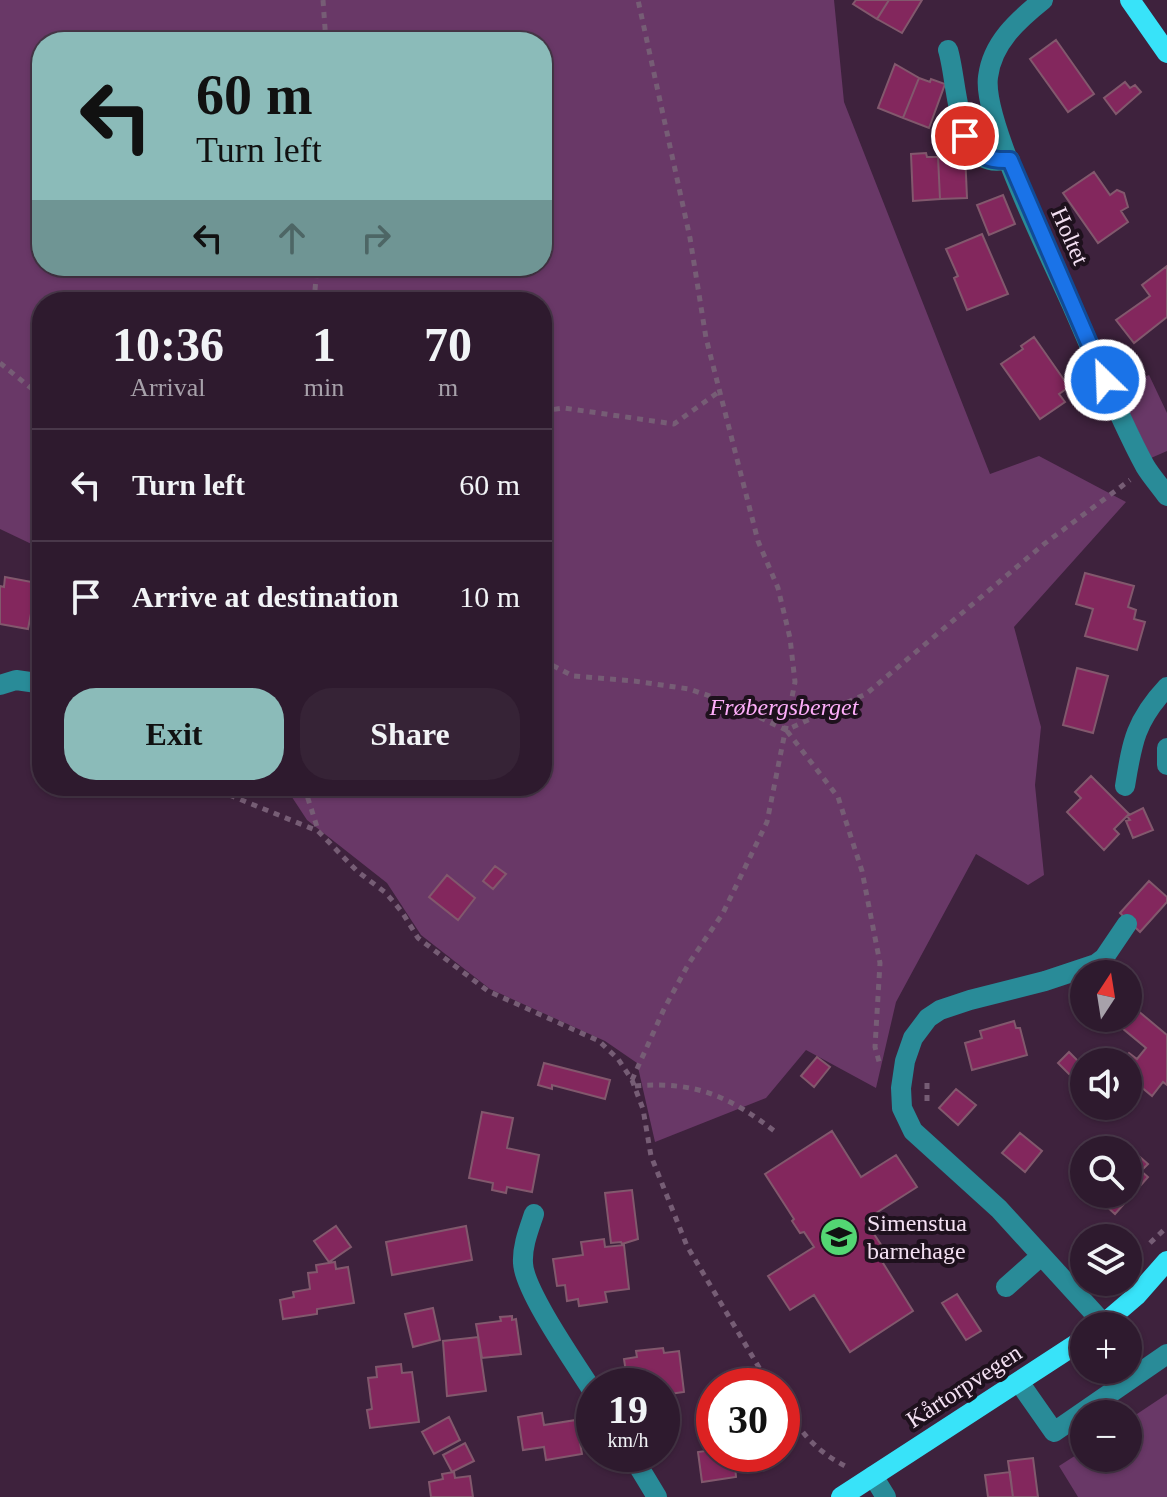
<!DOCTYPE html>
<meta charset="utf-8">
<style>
body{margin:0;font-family:Georgia,serif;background:#362336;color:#f1f3f6;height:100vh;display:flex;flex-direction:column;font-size:30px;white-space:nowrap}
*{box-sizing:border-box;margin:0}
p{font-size:26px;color:#a7a1aa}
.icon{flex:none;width:44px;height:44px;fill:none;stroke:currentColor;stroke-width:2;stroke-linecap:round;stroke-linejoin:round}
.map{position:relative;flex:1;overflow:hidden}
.sheet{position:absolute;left:32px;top:292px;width:520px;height:504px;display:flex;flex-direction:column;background:#2e1a2e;border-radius:32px;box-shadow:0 2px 6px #0004,0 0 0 2px #49384a}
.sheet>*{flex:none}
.banner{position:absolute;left:32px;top:32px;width:520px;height:244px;border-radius:32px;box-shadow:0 2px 6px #0004,0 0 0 2px #49384a;background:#8bbbb9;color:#111;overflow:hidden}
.needle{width:52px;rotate:12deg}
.fabs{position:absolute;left:1070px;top:960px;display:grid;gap:16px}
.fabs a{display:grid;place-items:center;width:72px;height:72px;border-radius:50%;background:#2e1a2e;box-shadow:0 2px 6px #0004,0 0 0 2px #49384a;font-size:40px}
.speed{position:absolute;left:576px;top:1368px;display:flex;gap:16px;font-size:40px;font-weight:700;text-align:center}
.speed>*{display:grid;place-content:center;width:104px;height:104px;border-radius:50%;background:#2e1a2e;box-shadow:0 2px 6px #0004,0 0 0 2px #49384a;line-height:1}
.speed small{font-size:20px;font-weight:400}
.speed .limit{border:12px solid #d22;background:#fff;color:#111}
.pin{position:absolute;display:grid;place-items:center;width:68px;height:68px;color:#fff;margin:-34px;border:4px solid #fff;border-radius:50%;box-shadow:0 2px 8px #0007}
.me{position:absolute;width:88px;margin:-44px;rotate:336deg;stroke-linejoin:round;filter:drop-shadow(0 0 6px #0008)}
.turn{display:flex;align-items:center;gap:28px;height:168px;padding:0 32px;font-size:36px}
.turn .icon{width:104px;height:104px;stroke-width:2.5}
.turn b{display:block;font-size:56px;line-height:68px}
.lanes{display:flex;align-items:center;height:76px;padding:0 32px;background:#0003;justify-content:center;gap:40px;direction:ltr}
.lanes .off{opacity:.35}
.eta{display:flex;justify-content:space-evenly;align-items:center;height:136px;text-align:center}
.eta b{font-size:48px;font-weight:800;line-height:56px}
.action{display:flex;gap:16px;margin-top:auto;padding:16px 32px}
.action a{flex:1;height:92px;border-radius:32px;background:#8bbbb9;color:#111;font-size:32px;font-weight:800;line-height:92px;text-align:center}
.action a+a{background:#362336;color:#f1f3f6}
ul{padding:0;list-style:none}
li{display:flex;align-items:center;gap:24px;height:112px;padding:0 32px;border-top:2px solid #49384a}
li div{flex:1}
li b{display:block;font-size:30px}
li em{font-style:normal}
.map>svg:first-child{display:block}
.green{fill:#693867;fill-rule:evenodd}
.building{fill:#83275d;stroke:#82586d;stroke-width:2}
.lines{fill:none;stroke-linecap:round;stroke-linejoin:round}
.path{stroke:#765d75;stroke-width:5;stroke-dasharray:6 6;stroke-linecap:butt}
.minor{stroke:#298b98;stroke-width:20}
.major{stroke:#38e3f9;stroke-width:20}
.route-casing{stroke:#114b97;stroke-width:20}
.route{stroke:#1a73e8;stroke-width:14}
.labels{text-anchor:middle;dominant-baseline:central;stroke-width:8;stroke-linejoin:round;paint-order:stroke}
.street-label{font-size:24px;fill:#f3e0f2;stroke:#1e111d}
.park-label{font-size:24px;font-style:italic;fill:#feaefa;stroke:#1e111d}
.poi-label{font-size:24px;fill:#f3e0f2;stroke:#1e111d;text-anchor:start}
</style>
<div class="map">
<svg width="1167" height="1497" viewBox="0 0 1167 1497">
<rect width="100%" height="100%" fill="#3e223d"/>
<path class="green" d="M0,0H834L844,102L990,474L1039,456L1126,502L1014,627L1041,727L1035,785L1044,875L1028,885L976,854L896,1002L876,1088L806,1050L766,1098L655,1142L637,1063L605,1041L490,989L421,935L387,883L307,820L286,788V786H542V302H42V549L0,529ZM42,42H542V266H42Z
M1149,375L1167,413V451L1151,458L1118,389Z
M1167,1394V1497H1078L1059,1466L1084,1450V1458H1128V1420Z"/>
<path class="building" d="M856,0H889L877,19L853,4Z
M889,0H922L902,33L877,19Z
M1056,40L1094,94L1068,112L1030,59Z
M895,64L919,78L903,118L878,108Z
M919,78L930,82L931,79L945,84L929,128L903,118Z
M1125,82L1130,88L1135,85L1141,92L1116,114L1104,98Z
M949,152H965L967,198L940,199L938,157L949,156Z
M926,153L927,157H938L940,199L913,201L911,154Z
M1094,172L1110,195L1117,190L1124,193L1128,207L1121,211L1128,222L1098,243L1063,193Z
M1003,195L1015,224L989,235L977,205Z
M982,234L1008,294L967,310L954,278L958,276L946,249Z
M1167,266V317L1134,343L1116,320L1150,296L1142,285Z
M1034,337L1069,387L1059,394L1065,402L1040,419L1001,364L1023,349L1021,346Z
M1085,573L1134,586L1128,607L1136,610L1134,619L1145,622L1137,650L1085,636L1093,609L1076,604Z
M5,577L37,583L28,629L0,624V586L4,587Z
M1077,668L1108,676L1093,733L1063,725Z
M1091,776L1129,814L1114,829L1119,834L1104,850L1067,812L1081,798L1075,792Z
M1143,808L1153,830L1133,838L1126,821L1130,820L1127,816Z
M495,866L506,874L493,889L483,881Z
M447,875L475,898L458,920L429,897Z
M1149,881L1167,897V902L1140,932L1120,913Z
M1131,1005L1167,1035V1085L1163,1082L1152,1096L1128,1076V1062H1121L1129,1053L1137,1059L1146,1048L1116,1023L1117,1018H1128V1006Z
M1014,1021L1016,1028H1020L1027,1055L972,1070L965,1043L982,1038L980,1031Z
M1069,1052L1084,1067L1074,1079L1058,1063Z
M817,1057L830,1067L814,1087L801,1076Z
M544,1063L610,1080L605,1099L552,1085V1089L538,1085Z
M956,1089L976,1105L958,1125L939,1108Z
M482,1112L513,1118L507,1148L539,1155L532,1192L507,1187L506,1193L492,1190L493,1183L469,1178Z
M832,1131L861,1177L896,1155L917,1187L865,1220L885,1251L878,1255L913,1311L850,1352L814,1295L790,1310L768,1276L814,1247L804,1232L800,1233L792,1221L794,1219L765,1174Z
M1020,1133L1042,1151L1025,1172L1002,1153Z
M1132,1150L1148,1164L1141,1171L1148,1177L1115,1214L1093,1194H1128V1155Z
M632,1190L638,1239L622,1244L621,1242L611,1243L605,1193Z
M336,1226L351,1247L329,1262L314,1241Z
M466,1226L472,1260L392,1275L386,1242Z
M604,1239L605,1247L624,1245L629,1289L605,1292L607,1302L579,1306L578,1299L567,1301L565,1285L557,1286L553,1259L583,1255L581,1242Z
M335,1262L336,1269L348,1267L354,1303L317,1309V1314L283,1319L280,1300L294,1297L293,1292L310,1289L308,1273L317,1272L316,1265Z
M957,1294L981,1331L966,1340L942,1303Z
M433,1308L440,1340L413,1347L405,1314Z
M512,1316V1320L516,1319L521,1354L482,1358L476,1324L501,1321L500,1317Z
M478,1337L486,1391L447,1396L443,1341Z
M663,1348L664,1353L679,1351L684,1392L662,1395V1386H628L624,1359L637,1357L636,1351Z
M401,1364L402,1373L412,1372L419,1422L370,1428L367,1410L372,1409L368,1378L377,1377L376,1367Z
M542,1413L544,1425L576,1420L582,1454L546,1460L544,1447L523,1450L518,1417Z
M449,1417L460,1440L434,1454L422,1432Z
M714,1434V1454H740L742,1464L735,1465L736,1477L702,1482L698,1452L706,1451L705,1442L713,1441Z
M465,1443L474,1461L452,1472L443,1455Z
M1033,1458L1038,1497H1013L1008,1461Z
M454,1472L455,1478L470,1476L473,1497H431L429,1482L443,1479L442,1474Z
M1010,1472L1013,1497H988L985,1475Z"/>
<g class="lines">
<path class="path" d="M323,0L326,42
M314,302L317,266
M0,363L42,397
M542,411L564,408L674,424L720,391
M542,660L573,676L634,681L689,689L725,701L786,730L866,694L1044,544L1130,480
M787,731L838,797L862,871L880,963L875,1047L880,1065
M207,786L318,831L357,871L386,893L402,912L418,938L488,991L599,1041L618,1059L632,1080L643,1109L651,1156L687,1246L770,1386
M304,786L318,830
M1108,1018L1116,1029
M632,1080L664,1009L689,963L723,913L767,822L795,682L790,638L778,588L758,541L706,338L690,238L638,0
M927,1083V1105
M635,1086C696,1081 729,1096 777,1133
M1150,1243L1167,1227
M1128,1264L1143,1250
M782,1403C803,1434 814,1450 847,1467"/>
<path class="minor" d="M1043,0C1018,20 992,43 988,77C982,121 1054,264 1074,310C1097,362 1118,416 1145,466C1151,476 1160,486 1167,496
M948,50C957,78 956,152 990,160C996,162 1004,160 1010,160
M0,685L16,680L37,683
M1167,748V765
M1125,786C1132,743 1135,721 1167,687
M534,1214C529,1229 522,1246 523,1263C524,1291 577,1366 594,1393
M1006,1287L1041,1256
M1104,1324L999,1209L913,1131L902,1108L901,1088L905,1061L913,1038L928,1018L940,1010L970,1000L1045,981L1096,964L1104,958L1127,924
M1019,1382L1054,1432L1167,1354
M631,1454L657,1497
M873,1476L886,1497"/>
<path class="major" d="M1130,0L1167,53
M1101,1326L1136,1296L1167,1261
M841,1497L1084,1339"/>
</g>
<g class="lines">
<defs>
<path id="route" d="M965,136C977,156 987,161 1010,160L1105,380"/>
</defs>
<use href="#route" class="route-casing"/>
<use href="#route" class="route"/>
</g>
<defs>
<symbol id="school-disc" viewBox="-11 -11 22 22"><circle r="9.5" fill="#53d673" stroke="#1e111d"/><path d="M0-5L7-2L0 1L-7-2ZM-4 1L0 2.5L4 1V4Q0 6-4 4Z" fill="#111"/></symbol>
</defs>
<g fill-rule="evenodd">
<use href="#school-disc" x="817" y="1215" width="44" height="44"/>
</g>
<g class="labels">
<g class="street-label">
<text transform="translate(1070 236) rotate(66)">Holtet</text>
<text transform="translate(964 1386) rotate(-33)">Kårtorpvegen</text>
</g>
<g class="park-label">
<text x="784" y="707">Frøbergsberget</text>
</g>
<g class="poi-label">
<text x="867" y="1223">Simenstua<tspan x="867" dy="28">barnehage</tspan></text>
</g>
</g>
</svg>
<div class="fabs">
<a><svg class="needle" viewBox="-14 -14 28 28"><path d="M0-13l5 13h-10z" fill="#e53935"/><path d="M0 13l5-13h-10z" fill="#a7a1aa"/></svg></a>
<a><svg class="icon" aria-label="sound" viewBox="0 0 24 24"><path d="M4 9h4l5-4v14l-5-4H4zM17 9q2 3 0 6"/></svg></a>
<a><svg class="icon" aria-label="search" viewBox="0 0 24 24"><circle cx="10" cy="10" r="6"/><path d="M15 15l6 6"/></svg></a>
<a><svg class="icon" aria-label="layers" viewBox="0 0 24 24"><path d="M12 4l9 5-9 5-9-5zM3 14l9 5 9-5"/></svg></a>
<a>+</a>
<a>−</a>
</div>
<div class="speed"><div>19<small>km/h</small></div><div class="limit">30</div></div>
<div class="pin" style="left:965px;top:136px;background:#d93025"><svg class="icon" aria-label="arrive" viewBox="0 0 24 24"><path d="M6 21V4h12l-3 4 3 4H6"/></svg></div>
<svg class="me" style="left:1105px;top:380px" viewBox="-20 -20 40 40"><circle r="17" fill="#1a73e8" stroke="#fff" stroke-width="3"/><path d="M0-11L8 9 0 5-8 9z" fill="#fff"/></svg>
<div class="banner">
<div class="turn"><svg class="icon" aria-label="left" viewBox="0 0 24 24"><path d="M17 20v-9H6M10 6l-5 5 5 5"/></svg><div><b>60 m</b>Turn left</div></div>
<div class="lanes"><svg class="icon" aria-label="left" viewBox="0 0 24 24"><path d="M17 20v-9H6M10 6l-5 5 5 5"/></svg><svg class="icon off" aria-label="ahead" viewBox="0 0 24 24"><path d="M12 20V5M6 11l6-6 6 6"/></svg><svg class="icon off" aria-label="right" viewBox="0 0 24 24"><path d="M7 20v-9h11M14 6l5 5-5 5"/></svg></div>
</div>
<section class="sheet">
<div class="eta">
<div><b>10:36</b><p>Arrival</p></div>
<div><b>1</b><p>min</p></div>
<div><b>70</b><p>m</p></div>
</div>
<ul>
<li><svg class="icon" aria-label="left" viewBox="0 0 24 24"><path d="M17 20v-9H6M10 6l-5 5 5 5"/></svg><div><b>Turn left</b></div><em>60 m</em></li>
<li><svg class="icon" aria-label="arrive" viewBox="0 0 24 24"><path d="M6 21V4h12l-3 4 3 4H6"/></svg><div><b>Arrive at destination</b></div><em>10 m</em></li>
</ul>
<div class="action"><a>Exit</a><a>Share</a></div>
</section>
</div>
